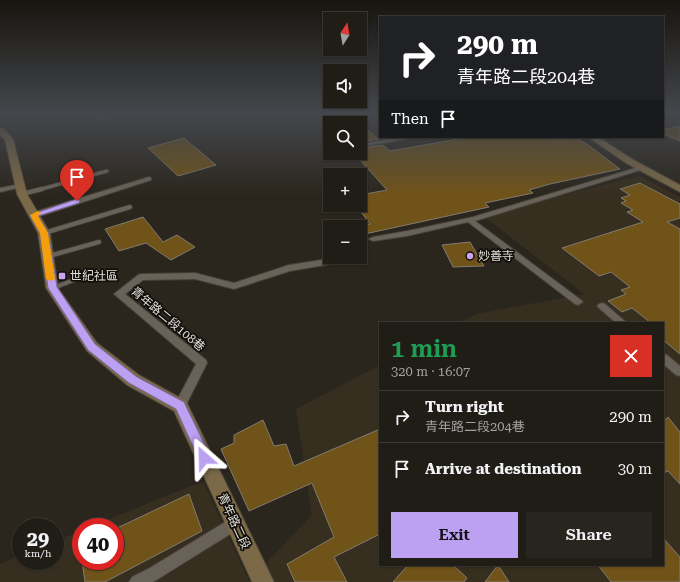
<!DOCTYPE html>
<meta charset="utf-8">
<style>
body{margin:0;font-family:"Roboto Serif","Noto Sans TC",serif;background:#28251f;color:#f1f3f6;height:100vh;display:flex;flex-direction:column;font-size:15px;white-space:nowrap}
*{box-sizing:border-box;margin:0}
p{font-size:13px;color:#a2a1a1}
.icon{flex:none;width:22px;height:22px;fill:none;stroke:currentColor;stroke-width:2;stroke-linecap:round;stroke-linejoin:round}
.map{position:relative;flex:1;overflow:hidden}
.panel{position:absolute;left:379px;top:322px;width:285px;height:244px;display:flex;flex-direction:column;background:#201c16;border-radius:0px;box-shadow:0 1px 3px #0004,0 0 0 1px #3d3a35}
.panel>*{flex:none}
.banner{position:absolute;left:379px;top:16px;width:285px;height:122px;border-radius:0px;box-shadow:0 1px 3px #0004,0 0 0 1px #3d3a35;background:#202124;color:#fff;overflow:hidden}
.needle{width:26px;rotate:11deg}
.fabs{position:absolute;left:323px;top:12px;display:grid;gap:8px}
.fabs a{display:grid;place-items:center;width:44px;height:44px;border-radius:0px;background:#201c16;box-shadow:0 1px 3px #0004,0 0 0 1px #3d3a35;font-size:20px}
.speed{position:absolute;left:12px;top:518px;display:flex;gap:8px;font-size:20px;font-weight:700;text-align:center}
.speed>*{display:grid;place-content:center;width:52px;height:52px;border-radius:50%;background:#201c16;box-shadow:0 1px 3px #0004,0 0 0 1px #3d3a35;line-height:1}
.speed small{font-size:10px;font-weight:400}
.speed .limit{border:6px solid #d22;background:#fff;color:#111}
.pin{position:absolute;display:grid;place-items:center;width:34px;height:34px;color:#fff;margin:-41px -17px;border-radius:50% 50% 50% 0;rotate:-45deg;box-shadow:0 0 4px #0007}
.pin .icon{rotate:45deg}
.me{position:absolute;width:44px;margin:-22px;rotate:335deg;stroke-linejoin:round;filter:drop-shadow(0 0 3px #0008)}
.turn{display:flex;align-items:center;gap:14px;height:84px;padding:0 12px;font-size:18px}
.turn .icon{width:52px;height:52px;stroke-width:2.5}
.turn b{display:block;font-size:28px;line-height:34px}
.then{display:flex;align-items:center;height:38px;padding:0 12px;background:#0003;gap:8px;font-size:15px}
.round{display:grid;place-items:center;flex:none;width:42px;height:42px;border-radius:0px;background:#28251f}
.headline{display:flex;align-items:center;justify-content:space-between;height:68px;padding:0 12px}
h1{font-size:24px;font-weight:600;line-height:30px;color:#1e9e55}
.cta{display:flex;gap:8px;margin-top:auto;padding:8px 12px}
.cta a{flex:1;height:46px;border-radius:0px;background:#bca0f2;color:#111;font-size:16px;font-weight:600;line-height:46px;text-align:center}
.cta a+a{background:#28251f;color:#f1f3f6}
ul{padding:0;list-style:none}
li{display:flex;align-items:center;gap:12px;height:52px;padding:0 12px;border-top:1px solid #3d3a35}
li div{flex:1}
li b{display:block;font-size:15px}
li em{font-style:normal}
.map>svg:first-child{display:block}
.built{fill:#362e1f}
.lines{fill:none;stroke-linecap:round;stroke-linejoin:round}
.stream{stroke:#55435e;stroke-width:2}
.building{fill:#705319;stroke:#827b71}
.lane-far2-casing{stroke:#454139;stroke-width:4.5}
.lane-far1-casing{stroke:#454139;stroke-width:5.5}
.lane-casing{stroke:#454139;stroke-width:7}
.street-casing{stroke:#454139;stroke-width:2}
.secondary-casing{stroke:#454139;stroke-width:2}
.lane-far2{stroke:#696258;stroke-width:3}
.lane-far1{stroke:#696258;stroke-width:4}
.lane{stroke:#696258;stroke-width:5}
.street{fill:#696258;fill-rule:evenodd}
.secondary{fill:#7b6948;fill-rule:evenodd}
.route{fill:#bca0f2;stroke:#7a689d}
.slow{fill:#f59e0b}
.poi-dot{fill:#c9a5ee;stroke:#120f0b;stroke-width:1.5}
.labels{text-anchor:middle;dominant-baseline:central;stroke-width:3.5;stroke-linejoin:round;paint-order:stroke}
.poi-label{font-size:12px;fill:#e2ded9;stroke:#120f0b;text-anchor:start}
.street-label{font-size:12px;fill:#e2ded9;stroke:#120f0b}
</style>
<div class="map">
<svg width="680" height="582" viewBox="0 0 680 582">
<rect width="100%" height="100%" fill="#2b261d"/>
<path class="built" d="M640,176L680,197V582H0V564L21,555V561H55V541L81,531V561H115V527H90L203,481L249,581L312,515L296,409L380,365V565H663V323H458L476,314L584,294L482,215Z"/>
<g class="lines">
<path class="stream" d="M0,114L105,117L134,114"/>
</g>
<path class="building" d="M317,114H351L378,139L361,142L360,146L362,148L383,145L390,151L470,137H556L559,139L574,137L588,145L620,169L550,184L529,190L533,193L485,203L489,207L360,235V226L370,224L356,205H360V195L387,190L360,160V123H325Z
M680,126V141L663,134V130Z
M184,138L216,165L178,176L148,148Z
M640,183L680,204V218L667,222L680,229V354L663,340V323H651L632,308L622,312L608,301L626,294L621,290L630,287L611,272L599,276L562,248L643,222L627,212L633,210L621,203L626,201L621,198L630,195L620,189Z
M143,217L163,242L177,235L195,247L171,260L146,243L119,251L105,229Z
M470,242L484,266L453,267L442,245Z
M668,417L680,432V484L668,471L663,473V422Z
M263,420L274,446L286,444L294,466L380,429V534L334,557L347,582H295L287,564L334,537L312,483L249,511L221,449L234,443V435Z
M189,494L202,531L105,582H85L82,561H115V529Z
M663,538L680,557V582H611L598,565H663Z
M408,565H453L467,578L464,582H393Z
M498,565L509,582H485Z"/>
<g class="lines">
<defs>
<path id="lane-far2" d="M378,114L380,116
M363,145L410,137
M38,190L107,171"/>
<path id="lane-far1" d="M22,194L42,189
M44,233L130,207
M49,256L99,242
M53,288L97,271"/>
<path id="lane" d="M52,288L56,287"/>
<path id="street" d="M642,166L644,167V169L475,221L581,300L583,302L578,305L575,304L468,222L407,236L373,241L369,239L373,237L407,231L473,217Z
M149,177L151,178V180L37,217H34L30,215L31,213Z
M20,184L22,185V187L0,192V188Z
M328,259L332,262L331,264L290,271L234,289L195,279L143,280L125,294L206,360L207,363L184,409L180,411L176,409L174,406L196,364L114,294L138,275L141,274L195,273L234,283L289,265Z
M602,303L605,304L627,323H616L599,308L597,306L599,304Z
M663,354L667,355L680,366V376L676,375L663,364Z
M235,516L240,518L242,523L240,528L158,579L153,582H129L132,577L148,569Z"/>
<path id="secondary" d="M0,128H3L13,139L27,194L50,233L58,288L97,343L139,375L186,401L274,582H252L174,411L127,385L87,351L46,288L38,233L17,194L5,140L0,135Z
M588,137H598L632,159L680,185V192L626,163Z"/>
</defs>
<use href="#lane-far2" class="lane-far2-casing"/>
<use href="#lane-far1" class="lane-far1-casing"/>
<use href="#lane" class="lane-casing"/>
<use href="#street" class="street-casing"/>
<use href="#secondary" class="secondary-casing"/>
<use href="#lane-far2" class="lane-far2"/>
<use href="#lane-far1" class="lane-far1"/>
<use href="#lane" class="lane"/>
<use href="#street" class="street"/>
<use href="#secondary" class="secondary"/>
</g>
<linearGradient id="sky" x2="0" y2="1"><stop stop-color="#181510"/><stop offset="0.58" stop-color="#44474c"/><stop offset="1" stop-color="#44474c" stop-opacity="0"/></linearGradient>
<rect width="680" height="196" fill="url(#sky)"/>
<path class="route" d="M77,199L80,201L79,203L38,216L48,233L57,287L95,344L137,377L184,402L211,458L209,462L204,464L200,462L176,409L129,383L88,350L48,288L40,233L30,215Z"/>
<path class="slow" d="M38,211L41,213L38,216L48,233L55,279L51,281L46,279L40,233L30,215Z"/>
<g class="poi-dot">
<circle cx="470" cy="256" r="4"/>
<rect x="58" y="272" width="8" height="8" rx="2"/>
</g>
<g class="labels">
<g class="poi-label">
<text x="478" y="256">妙善寺</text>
<text x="70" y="276">世紀社區</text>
</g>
<g class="street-label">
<text transform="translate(168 319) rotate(40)">青年路二段108巷</text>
<text transform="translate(234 521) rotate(65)">青年路二段</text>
</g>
</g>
</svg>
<div class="fabs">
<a><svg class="needle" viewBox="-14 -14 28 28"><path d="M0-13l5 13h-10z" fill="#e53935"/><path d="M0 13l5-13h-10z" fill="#a2a1a1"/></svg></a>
<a><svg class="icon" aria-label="sound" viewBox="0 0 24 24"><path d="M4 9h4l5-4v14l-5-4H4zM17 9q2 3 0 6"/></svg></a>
<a><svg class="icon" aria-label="search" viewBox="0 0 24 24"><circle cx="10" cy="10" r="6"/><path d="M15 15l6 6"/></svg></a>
<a>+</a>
<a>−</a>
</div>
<div class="speed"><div>29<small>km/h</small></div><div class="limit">40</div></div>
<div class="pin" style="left:77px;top:201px;background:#d93025"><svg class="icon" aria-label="arrive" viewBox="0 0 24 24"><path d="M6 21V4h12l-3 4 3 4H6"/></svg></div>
<svg class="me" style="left:204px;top:458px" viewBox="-20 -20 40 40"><path d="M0-17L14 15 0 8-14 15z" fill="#bca0f2" stroke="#fff" stroke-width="4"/></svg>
<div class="banner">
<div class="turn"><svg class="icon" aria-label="right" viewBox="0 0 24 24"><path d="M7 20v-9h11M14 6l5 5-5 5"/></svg><div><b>290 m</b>青年路二段204巷</div></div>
<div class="then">Then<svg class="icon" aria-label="arrive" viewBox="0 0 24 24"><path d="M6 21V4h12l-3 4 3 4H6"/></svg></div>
</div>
<section class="panel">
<div class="headline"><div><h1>1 min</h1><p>320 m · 16:07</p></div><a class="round" style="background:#d93025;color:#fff"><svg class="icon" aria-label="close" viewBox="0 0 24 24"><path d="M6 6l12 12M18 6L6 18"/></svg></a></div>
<ul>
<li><svg class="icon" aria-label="right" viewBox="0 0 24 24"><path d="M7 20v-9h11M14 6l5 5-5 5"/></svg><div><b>Turn right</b><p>青年路二段204巷</p></div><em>290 m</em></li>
<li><svg class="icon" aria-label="arrive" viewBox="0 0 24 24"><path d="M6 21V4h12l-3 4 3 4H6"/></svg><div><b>Arrive at destination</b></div><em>30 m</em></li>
</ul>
<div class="cta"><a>Exit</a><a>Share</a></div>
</section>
</div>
